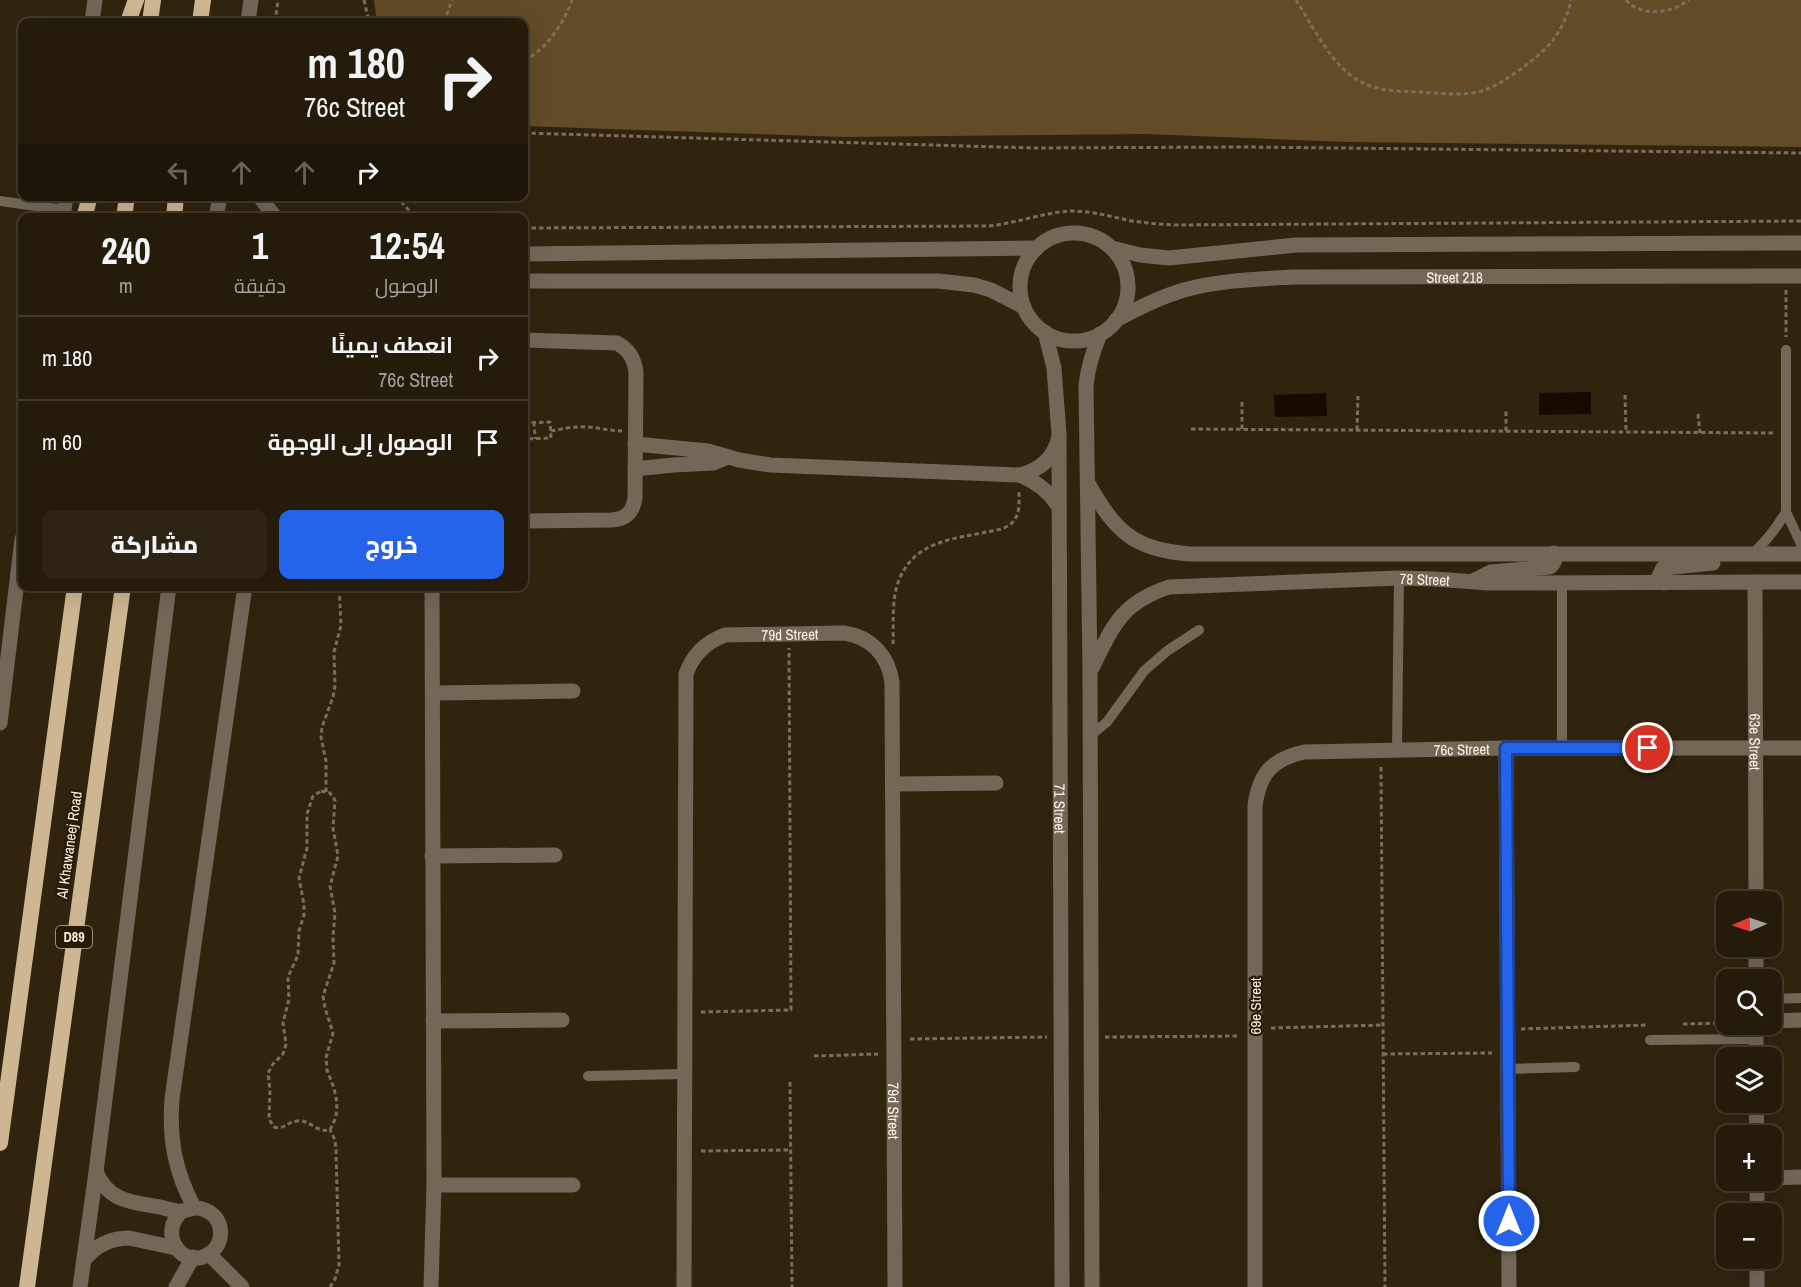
<!DOCTYPE html>
<html lang="ar">
<meta charset="utf-8">
<style>
body{margin:0;font-family:"Archivo Narrow",Cairo,sans-serif;background:#2d2414;color:#f1f3f6;direction:rtl;height:100vh;display:flex;flex-direction:column;font-size:22px;white-space:nowrap}
*{box-sizing:border-box;margin:0}
p{font-size:20px;color:#a3a19d}
.icon{flex:none;width:33px;height:33px;fill:none;stroke:currentColor;stroke-width:2;stroke-linecap:round;stroke-linejoin:round}
.map{position:relative;flex:1;overflow:hidden;direction:ltr}
.details{position:absolute;left:18px;top:213px;width:510px;height:378px;display:flex;flex-direction:column;background:#251b0b;border-radius:12px;box-shadow:0 6px 24px #0002,0 0 0 2px #42392c;direction:rtl}
.details>*{flex:none}
.banner{position:absolute;left:18px;top:18px;width:510px;height:183px;border-radius:12px;box-shadow:0 6px 24px #0002,0 0 0 2px #42392c;direction:rtl;background:#251b0b;color:#f1f3f6;overflow:hidden}
.needle{width:39px;rotate:268deg}
.tools{position:absolute;left:1716px;top:891px;display:grid;gap:12px}
.tools a{display:grid;place-items:center;width:66px;height:66px;border-radius:12px;background:#251b0b;box-shadow:0 6px 24px #0002,0 0 0 2px #42392c;font-size:30px}
.pin{position:absolute;display:grid;place-items:center;width:51px;height:51px;color:#fff;margin:-26px;border:3px solid #fff;border-radius:50%;box-shadow:0 2px 6px #0007}
.me{position:absolute;width:66px;margin:-33px;rotate:0deg;stroke-linejoin:round;filter:drop-shadow(0 0 4px #0008)}
.turn{display:flex;align-items:center;gap:21px;height:126px;padding:0 24px;font-size:27px}
.turn .icon{width:78px;height:78px;stroke-width:2.5}
.turn b{display:block;font-size:42px;line-height:51px}
.lanes{display:flex;align-items:center;height:57px;padding:0 24px;background:#0003;justify-content:center;gap:30px;direction:ltr}
.lanes .off{opacity:.35}
.eta{display:flex;justify-content:space-evenly;align-items:center;height:102px;text-align:center}
.eta b{font-size:36px;font-weight:800;line-height:42px}
.cta{display:flex;gap:12px;margin-top:auto;padding:12px 24px}
.cta a{flex:1;height:69px;border-radius:12px;background:#2563eb;color:#fff;font-size:24px;font-weight:800;line-height:69px;text-align:center}
.cta a+a{background:#2d2414;color:#f1f3f6}
ul{padding:0;list-style:none}
li{display:flex;align-items:center;gap:18px;height:84px;padding:0 24px;border-top:2px solid #42392c}
li div{flex:1}
li b{display:block;font-size:22px}
li em{font-style:normal}
.map>svg:first-child{display:block}
.forest{fill:#624b26}
.water{fill:#150b00}
.lines{fill:none;stroke-linecap:round;stroke-linejoin:round}
.path{stroke:#7a6f5c;stroke-width:3;stroke-dasharray:4.5 3;stroke-linecap:butt}
.service{stroke:#736858;stroke-width:10}
.minor{stroke:#736858;stroke-width:15}
.tertiary{stroke:#736858;stroke-width:15}
.trunk{stroke:#ceb692;stroke-width:16}
.route-casing{stroke:#184099;stroke-width:15}
.route{stroke:#2563eb;stroke-width:10}
.labels{text-anchor:middle;dominant-baseline:central;stroke-width:4.5;stroke-linejoin:round;paint-order:stroke}
.shield{fill:#271b05;stroke:#bab1a0;stroke-width:1.5}
.shield-label{font-size:14px;font-weight:bold;fill:#f9f1e3}
.street-label{font-size:15px;fill:#f9f1e3;stroke:#271b05}
</style>
<div class="map">
<svg width="1801" height="1287" viewBox="0 0 1801 1287">
<rect width="100%" height="100%" fill="#31240f"/>
<path class="forest" d="M374,0H1801V147L1347,142L1146,134L845,137L524,126V22H377Z"/>
<path class="water" d="M1591,392V414L1539,415V393Z
M1326,393L1327,416L1275,417L1274,395Z"/>
<g class="lines">
<path class="path" d="M364,0L369,22
M1296,0C1312,25 1329,60 1353,77C1372,91 1395,91 1418,92C1438,93 1459,96 1478,92C1493,88 1505,80 1518,71C1546,51 1563,35 1571,0
M1626,0C1642,18 1671,13 1689,0
M275,22L278,0
M444,22L452,0
M524,60C545,52 565,21 572,0
M524,133L1033,148L1245,147L1801,153
M396,196L416,218
M524,228L989,226C1017,223 1045,212 1072,211C1091,211 1109,216 1127,220C1143,223 1158,224 1174,225L1801,221
M1786,290V337
M1625,395L1626,432
M1698,414L1700,433
M534,422L535,439
M524,423L550,422L551,438L524,439
M1191,429L1774,433
M1242,429V401
M1357,430L1358,396
M551,431C562,429 574,426 586,427C598,427 609,431 622,431
M1506,431V410
M893,644C894,624 891,599 899,580C914,542 951,539 987,532C997,530 1009,529 1015,519C1020,511 1019,501 1019,492
M1381,767L1385,1287
M321,791L330,793L335,800L333,828L338,856L330,886L335,913L333,937L334,963L323,996L325,1008L333,1033L326,1058L327,1070L334,1088L337,1103L336,1117L330,1130C316,1133 310,1119 297,1121C287,1122 284,1130 274,1127L269,1119L270,1090L268,1073L273,1064L283,1054L286,1044L283,1023L289,999L288,977L298,955L299,931L304,915V905L299,878L307,848V814L313,796Z
M326,792V761L321,737L322,727L333,697L335,686L334,652L341,625L339,586
M701,1012L791,1010L789,648
M1683,1024L1726,1023
M1271,1028L1383,1025
M1521,1029L1647,1025
M1105,1037L1240,1036
M910,1039L1047,1037
M1383,1054L1492,1053
M814,1056L878,1054
M790,1082L792,1287
M701,1151L790,1150
M330,1287L335,1279L339,1265L336,1150L335,1140L330,1130"/>
<path class="service" d="M0,201L64,210
M1786,350V512L1801,544
M1751,555C1766,542 1776,529 1786,512
M1090,736L1107,722L1144,671L1167,651L1199,630
M1562,748V583
M1397,749L1399,578
M1772,999L1801,998
M1650,1040L1756,1039
M1508,1069L1575,1067
M588,1076L684,1074"/>
<g class="minor">
<path d="M524,340L617,343C629,350 634,358 636,372L635,498C633,512 626,519 612,520L524,521"/>
<path d="M635,444L708,451L739,460L770,465L1020,475C1040,470 1054,458 1059,437"/>
<path d="M635,469L673,465L713,463L728,457"/>
<path d="M1020,475C1037,482 1049,491 1059,507"/>
<path id="s1" d="M1755,582L1756,902"/>
<path d="M433,693L573,691"/>
<path d="M1506,748L1509,1287"/>
<path d="M893,784L996,783"/>
<path d="M432,856L555,855"/>
<path d="M1756,946V980"/>
<path d="M433,1021L562,1020"/>
<path d="M1772,1021L1801,1020"/>
<path d="M1756,1024V1058"/>
<path d="M1756,1102L1757,1136"/>
<path d="M96,1172C109,1202 132,1202 160,1207C167,1209 177,1212 183,1211C191,1209 196,1206 205,1210C224,1217 226,1243 209,1254C182,1271 157,1233 182,1211"/>
<path d="M1772,1178L1801,1177"/>
<path d="M1757,1180V1214"/>
<path d="M434,1185H573"/>
<path d="M194,1207C175,1172 169,1139 172,1099L245,586"/>
<path d="M209,1254L242,1287"/>
<path d="M1757,1258V1287"/>
<path d="M84,1260C96,1245 110,1238 129,1238L176,1248"/>
<path d="M176,1287L193,1257"/>
<path d="M431,1287L434,1185L432,586"/>
<path id="s2" d="M684,1287L686,674C693,654 706,642 725,635L844,633C871,637 888,655 892,682L895,1287"/>
<path id="s3" d="M1255,1287V806C1259,774 1272,759 1304,752L1506,748H1801"/>
</g>
<g class="tertiary">
<path d="M92,22L95,0"/>
<path d="M248,22L251,0"/>
<path d="M259,196L276,218"/>
<path d="M63,218L66,196"/>
<path d="M216,218L220,196"/>
<circle cx="1074" cy="287" r="54"/>
<path d="M1112,248L1140,255L1169,258L1296,245L1801,243"/>
<path d="M524,254L1037,248"/>
<path d="M524,281H938L974,285L991,290L1024,307"/>
<path id="s4" d="M1116,320C1138,308 1160,297 1184,290C1220,280 1258,279 1294,277L1801,276"/>
<path id="s5" d="M1045,332L1054,368L1059,434L1062,1287"/>
<path d="M1089,485C1116,532 1134,550 1190,554H1801"/>
<path d="M1473,581L1491,572L1550,567C1555,563 1556,559 1554,553"/>
<path d="M1664,583L1660,581L1659,576L1663,568L1713,563"/>
<path id="s6" d="M1092,668C1113,626 1121,603 1169,587L1399,578L1435,579L1489,583L1801,582"/>
<path d="M0,723L22,539"/>
<path d="M80,1287L96,1172L169,586"/>
<path d="M1092,1287L1090,671L1086,385C1088,367 1093,351 1100,334"/>
</g>
<path class="trunk" d="M128,22L136,0
M150,22L153,0
M200,22L203,0
M84,218L90,196
M124,218L127,196
M174,218L176,196
M0,1143L75,586
M27,1287L123,586"/>
</g>
<g class="lines">
<defs>
<path id="route" d="M1509,1221L1506,748H1648"/>
</defs>
<use href="#route" class="route-casing"/>
<use href="#route" class="route"/>
</g>
<g class="labels">
<rect class="shield" x="56" y="926" width="36" height="22" rx="4.5"/>
<g class="shield-label">
<text x="74" y="937">D89</text>
</g>
<g class="street-label">
<text stroke="none"><textPath href="#s4" startOffset="346">Street 218</textPath></text>
<text stroke="none"><textPath href="#s6" startOffset="372">78 Street</textPath></text>
<text stroke="none"><textPath href="#s2" startOffset="735">79d Street</textPath></text>
<text stroke="none"><textPath href="#s1" startOffset="160">63e Street</textPath></text>
<text stroke="none"><textPath href="#s3" startOffset="718">76c Street</textPath></text>
<text stroke="none"><textPath href="#s5" startOffset="478">71 Street</textPath></text>
<text transform="translate(69 845) rotate(-82)">Al Khawaneej Road</text>
<text transform="translate(1255 1006) rotate(-90)">69e Street</text>
<text stroke="none"><textPath href="#s2" startOffset="1292">79d Street</textPath></text>
</g>
</g>
</svg>
<div class="tools">
<a><svg class="needle" viewBox="-14 -14 28 28"><path d="M0-13l5 13h-10z" fill="#e53935"/><path d="M0 13l5-13h-10z" fill="#a3a19d"/></svg></a>
<a><svg class="icon" aria-label="search" viewBox="0 0 24 24"><circle cx="10" cy="10" r="6"/><path d="M15 15l6 6"/></svg></a>
<a><svg class="icon" aria-label="layers" viewBox="0 0 24 24"><path d="M12 4l9 5-9 5-9-5zM3 14l9 5 9-5"/></svg></a>
<a>+</a>
<a>−</a>
</div>
<div class="pin" style="left:1648px;top:748px;background:#d93025"><svg class="icon" aria-label="arrive" viewBox="0 0 24 24"><path d="M6 21V4h12l-3 4 3 4H6"/></svg></div>
<svg class="me" style="left:1509px;top:1221px" viewBox="-20 -20 40 40"><circle r="17" fill="#2563eb" stroke="#fff" stroke-width="3"/><path d="M0-11L8 9 0 5-8 9z" fill="#fff"/></svg>
<div class="banner">
<div class="turn"><svg class="icon" aria-label="right" viewBox="0 0 24 24"><path d="M7 20v-9h11M14 6l5 5-5 5"/></svg><div><b>180 m</b>76c Street</div></div>
<div class="lanes"><svg class="icon off" aria-label="left" viewBox="0 0 24 24"><path d="M17 20v-9H6M10 6l-5 5 5 5"/></svg><svg class="icon off" aria-label="ahead" viewBox="0 0 24 24"><path d="M12 20V5M6 11l6-6 6 6"/></svg><svg class="icon off" aria-label="ahead" viewBox="0 0 24 24"><path d="M12 20V5M6 11l6-6 6 6"/></svg><svg class="icon" aria-label="right" viewBox="0 0 24 24"><path d="M7 20v-9h11M14 6l5 5-5 5"/></svg></div>
</div>
<section class="details">
<div class="eta">
<div><b>12:54</b><p>الوصول</p></div>
<div><b>1</b><p>دقيقة</p></div>
<div><b>240</b><p>m</p></div>
</div>
<ul>
<li><svg class="icon" aria-label="right" viewBox="0 0 24 24"><path d="M7 20v-9h11M14 6l5 5-5 5"/></svg><div><b>انعطف يمينًا</b><p>76c Street</p></div><em>180 m</em></li>
<li><svg class="icon" aria-label="arrive" viewBox="0 0 24 24"><path d="M6 21V4h12l-3 4 3 4H6"/></svg><div><b>الوصول إلى الوجهة</b></div><em>60 m</em></li>
</ul>
<div class="cta"><a>خروج</a><a>مشاركة</a></div>
</section>
</div>
